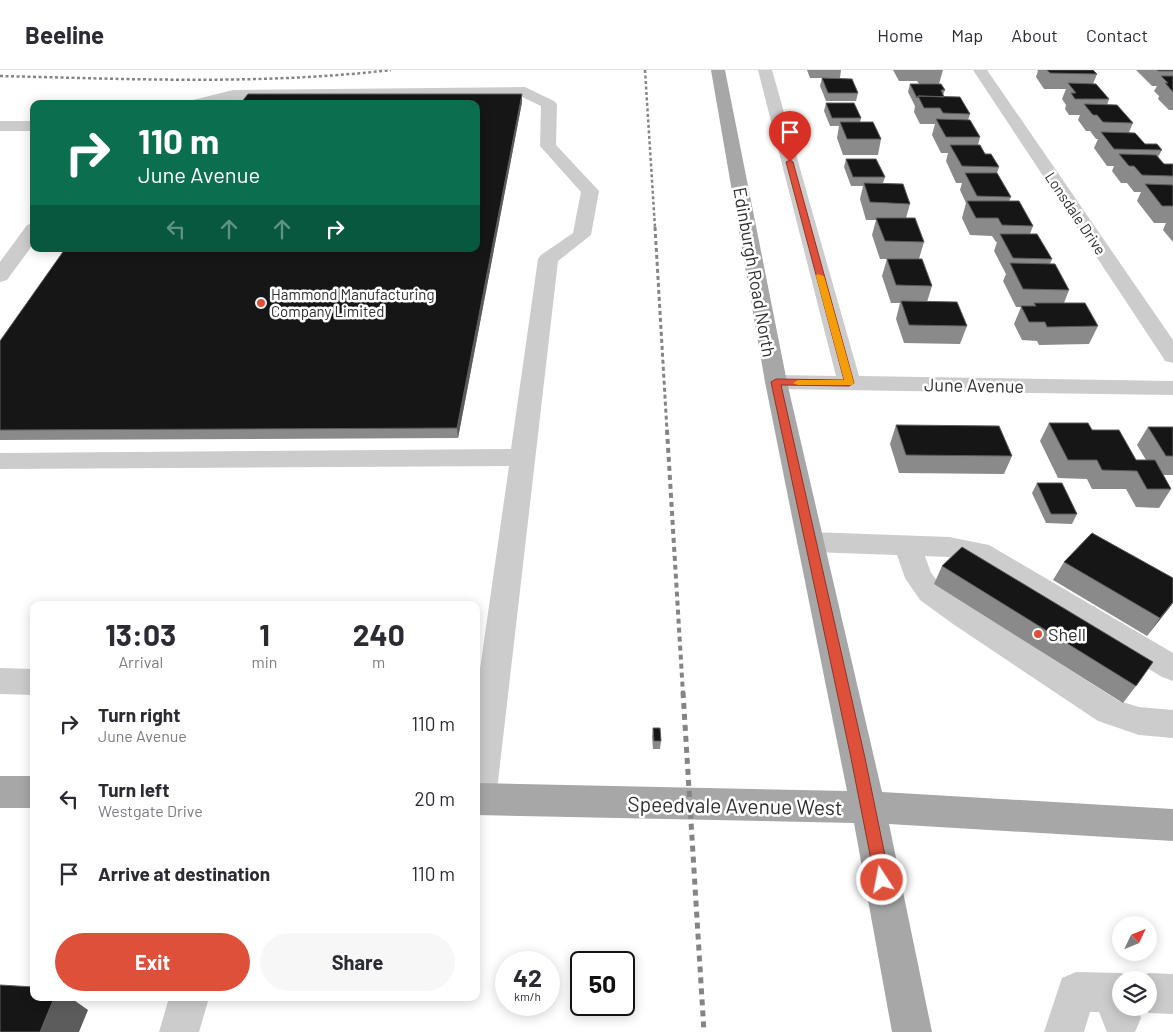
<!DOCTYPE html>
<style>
body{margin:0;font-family:Barlow,sans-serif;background:#f7f7f7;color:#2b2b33;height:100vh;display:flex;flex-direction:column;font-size:19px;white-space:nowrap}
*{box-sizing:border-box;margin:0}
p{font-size:16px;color:#7c7c81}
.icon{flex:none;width:28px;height:28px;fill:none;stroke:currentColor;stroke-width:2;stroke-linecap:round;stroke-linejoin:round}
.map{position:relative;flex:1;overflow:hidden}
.sheet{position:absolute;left:30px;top:531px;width:450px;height:400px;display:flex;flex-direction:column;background:#fff;border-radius:10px;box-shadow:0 2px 12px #0003}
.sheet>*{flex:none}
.guide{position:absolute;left:30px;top:30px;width:450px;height:152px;border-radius:10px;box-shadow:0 2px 12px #0003;background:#0b6e4f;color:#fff;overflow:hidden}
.needle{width:32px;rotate:47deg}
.fabs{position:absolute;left:1112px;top:846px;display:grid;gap:10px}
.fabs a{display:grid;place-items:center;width:45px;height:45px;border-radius:50%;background:#fff;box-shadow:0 2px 12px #0003;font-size:25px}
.speed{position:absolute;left:495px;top:881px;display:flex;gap:10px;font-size:25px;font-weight:700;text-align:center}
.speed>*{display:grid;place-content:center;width:65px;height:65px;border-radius:50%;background:#fff;box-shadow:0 2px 12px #0003;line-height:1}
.speed small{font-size:12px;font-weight:400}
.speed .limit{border:2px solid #111;border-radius:8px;background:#fff;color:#111}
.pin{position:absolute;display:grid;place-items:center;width:42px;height:42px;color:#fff;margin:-51px -21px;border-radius:50% 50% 50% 0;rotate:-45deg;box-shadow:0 0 5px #0007}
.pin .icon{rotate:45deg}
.me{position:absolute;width:55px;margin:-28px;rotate:349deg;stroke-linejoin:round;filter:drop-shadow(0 0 4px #0008)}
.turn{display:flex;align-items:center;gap:18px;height:105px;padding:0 25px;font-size:22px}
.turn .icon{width:65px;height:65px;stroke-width:2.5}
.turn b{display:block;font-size:35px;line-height:42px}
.lanes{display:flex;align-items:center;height:48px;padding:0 25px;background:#0003;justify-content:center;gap:25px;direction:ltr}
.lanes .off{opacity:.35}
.eta{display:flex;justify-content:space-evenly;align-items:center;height:85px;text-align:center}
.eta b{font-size:30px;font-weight:700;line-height:35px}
.action{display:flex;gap:10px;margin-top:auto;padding:10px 25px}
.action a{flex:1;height:58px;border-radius:30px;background:#de503a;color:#fff;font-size:20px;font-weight:700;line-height:58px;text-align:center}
.action a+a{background:#f7f7f7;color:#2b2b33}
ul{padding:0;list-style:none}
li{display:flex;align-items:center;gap:15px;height:75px;padding:0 25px}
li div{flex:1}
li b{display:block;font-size:19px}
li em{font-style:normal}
header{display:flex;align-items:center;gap:30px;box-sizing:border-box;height:70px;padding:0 25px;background:#fff;border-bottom:1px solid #e1e1e2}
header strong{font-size:24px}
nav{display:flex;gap:28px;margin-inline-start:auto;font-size:18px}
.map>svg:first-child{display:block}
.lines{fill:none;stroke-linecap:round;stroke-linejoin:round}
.minor{fill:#ccc;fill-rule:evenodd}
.major{fill:#a7a7a7;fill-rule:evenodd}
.rail-far3{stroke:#848484;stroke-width:2.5;stroke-dasharray:3 2.5;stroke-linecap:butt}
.rail-far2{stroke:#848484;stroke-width:3;stroke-dasharray:4 3;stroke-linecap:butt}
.rail-far1{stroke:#848484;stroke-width:4;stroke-dasharray:5 4;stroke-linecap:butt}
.rail{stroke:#848484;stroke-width:5;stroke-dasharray:6 5;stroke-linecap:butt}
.wall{fill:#8a8a8a}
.shaded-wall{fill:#5c5c5c}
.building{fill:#161616;stroke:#5c5c5c}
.route{fill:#de503a;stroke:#903426}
.slow{fill:#f59e0b}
.poi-dot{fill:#de503a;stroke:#fff;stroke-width:2}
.labels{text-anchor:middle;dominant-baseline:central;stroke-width:5;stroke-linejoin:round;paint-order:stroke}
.far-street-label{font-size:15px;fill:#2f2f2f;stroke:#fff}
.far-poi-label{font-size:15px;fill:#2f2f2f;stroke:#fff;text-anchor:start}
.street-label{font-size:18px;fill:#2f2f2f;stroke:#fff}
.poi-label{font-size:18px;fill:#2f2f2f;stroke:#fff;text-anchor:start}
.near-street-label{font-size:21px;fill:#2f2f2f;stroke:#fff}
</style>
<header>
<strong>Beeline</strong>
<nav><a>Home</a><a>Map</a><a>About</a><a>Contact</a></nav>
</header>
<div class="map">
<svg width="1173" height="962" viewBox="0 0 1173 962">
<rect width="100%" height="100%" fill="#fff"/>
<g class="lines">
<path class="minor" d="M758,0H772L859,306L1173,311V325L776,319L768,317L765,312L768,307L776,305L836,306Z
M973,0H987L1173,270V293L1165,291L1162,286Z
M525,17L554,31L557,34L556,75L599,121L591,165L558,191L496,729L491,740L479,745L476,744V627L509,396L0,399V383L511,379L538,189L541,185L573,163L581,122L540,76L541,36L522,27L233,30L215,34H186L189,31L233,20Z
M0,51H34V61H0Z
M34,153V173L7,210L0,212V192L27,155Z
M811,462L949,467L989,475L1173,583V611L1162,607L972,491L949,487L925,486L931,503L940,514L973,538L1119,631L1139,637L1173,640V668L1139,665L1098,651L953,554L920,530L905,508L897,485L811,482L801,479L797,472L801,465Z
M0,598L34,599V625L0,624Z
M1076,902L1121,903L1135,909L1149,903L1173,904V944L1149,943L1138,938L1141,948L1135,962H1107L1099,942H1090L1084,962H1044L1062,908ZM1121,910H1149V938H1121Z
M169,928H209L199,962H159Z"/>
<path class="major" d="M711,0H725L787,312L882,722L1173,739V771L889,754L932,962H892L854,753L476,745V713L847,721L765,312Z
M0,706H34V738H0Z"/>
<path class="rail-far3" d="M645,0L655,158
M0,6C131,9 261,15 391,0"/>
<path class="rail-far2" d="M655,157L667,361"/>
<path class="rail-far1" d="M667,360L683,624"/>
<path class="rail" d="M683,622L704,962"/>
</g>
<path class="wall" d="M807,0H841L840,8H810Z
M893,0H943L939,14L945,20L943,25L944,27L970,44L968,50L980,67L978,75L985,84L999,97L997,103L1011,127L1009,131L1033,156L1030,164L1052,189L1050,194L1069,220L1064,233L1098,256L1089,274L1039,275L1037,271L1022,270L1014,254L1021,237H1016L1003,211L1006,204L994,181L997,172H996L992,166L970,165L962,148L966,133L960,120L962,113H956L946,91L948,83H941L932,65L935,54H920L914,42L915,36L908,22L910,14H919L917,11H899Z
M1037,0H1093L1097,4L1093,14L1109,29L1107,35L1133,53L1129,62L1145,74L1162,80L1158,87L1164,94H1173V172L1163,160L1166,153H1154L1137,131L1141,122H1134L1127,113H1121L1112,101L1114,96H1107L1094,78L1098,69H1096L1090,61H1086L1078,50L1080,45H1069L1065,39L1066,35L1062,29L1066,19H1044L1036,7L1038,1Z
M1136,0H1173V40H1169L1158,29L1159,26L1154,21L1157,16H1152Z
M822,8L858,23L856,31H826L820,16Z
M522,32L458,368L0,370V271Z
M826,33L861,48L860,52L881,69L878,85H843L837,68L839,56H830L824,41Z
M846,89L885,107L883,113L910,134L906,148L924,172L919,189L932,216L927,232L967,256L960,274L904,273L896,249L900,233H891L882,206L887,189H880L872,165L876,150H866L860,129L863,116H851L844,97Z
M1049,353L1092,360L1136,390H1146L1137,375L1148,357H1173V405H1163L1171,419L1159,438L1136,437L1126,419H1092L1087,409L1058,408L1040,371Z
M896,355L1012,386L1004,404L899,403L890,374Z
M1037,413L1077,444L1072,454L1046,453L1032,423Z
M1064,492L1173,533L1147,566L1053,510Z
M942,496L1136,616L1123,633L934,514Z
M653,658L661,671L660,679H653L652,667Z"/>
<path class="shaded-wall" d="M522,24V32L458,368L457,358Z
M1173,532V533L1147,566L1160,548Z
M54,928H71L88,940L79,962H40Z"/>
<path class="building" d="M1047,0H1093L1097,4L1050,3Z
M1157,0H1173V1H1159Z
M1161,6H1173V22L1165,13H1168Z
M822,8L852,9L858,23H828Z
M1068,13L1096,14L1109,29H1075L1071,23H1076Z
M910,14H941L945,20H941L944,27L918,26L917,28Z
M248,24H522L457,358L0,360V271L65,179H476V34H240Z
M918,26L960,27L970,44L943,43L940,38H924Z
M826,33H854L861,48H832Z
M1084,34L1117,35L1133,53L1103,52L1097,45H1093Z
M936,49L970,50L980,67H946Z
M840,52H873L881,69H847Z
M1101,62L1135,63L1145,74H1157L1162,80L1114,79Z
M950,75H980L985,84H991L999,97L962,96Z
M1119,84L1156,85L1164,94H1173V106L1142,105L1134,96H1129Z
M846,89H876L885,107H853Z
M965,103H997L1011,127L977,126Z
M864,113L903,114L910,134L870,132Z
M1145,114L1173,115V136H1162Z
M967,131H1019L1033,156L1002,155L998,148H976Z
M876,148H915L924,172L885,171Z
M1000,164H1037L1052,189L1013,188Z
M887,189H922L932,216L896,215Z
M1010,193L1055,194L1069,220L1023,219Z
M901,231L957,232L967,256L909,255Z
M1034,233H1085L1098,256L1047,257L1045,252H1029L1021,236H1036Z
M1049,353H1088L1092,360H1119L1136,390H1155L1171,419H1147L1137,401L1102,400L1097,390H1068Z
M896,355L999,356L1012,386L906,385Z
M1148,357H1173V386H1166Z
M1037,413H1062L1077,444H1051Z
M1092,463L1173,508V532L1160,548L1064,492Z
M962,477L1153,592L1136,616L942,496Z
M653,658H660L661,671H654Z
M0,915L34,917V928H54L40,962H0Z"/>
<path class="route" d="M790,90L793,92L854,313L849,316L781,315L865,688L890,810L888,816L882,818L877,816L875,810L851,688L771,312L776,309L844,310L786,92Z"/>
<path class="slow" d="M817,204L824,206L854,313L852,315H798L793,313L798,310H844L816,206Z"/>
<g class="poi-dot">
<circle cx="261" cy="233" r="5"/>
<circle cx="1038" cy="564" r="5"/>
</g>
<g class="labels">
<g class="far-street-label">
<text transform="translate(1076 143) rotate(56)">Lonsdale Drive</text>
</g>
<g class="far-poi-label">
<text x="271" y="224">Hammond Manufacturing<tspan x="271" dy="17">Company Limited</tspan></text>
</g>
<g class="street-label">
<text transform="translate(755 202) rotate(80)">Edinburgh Road North</text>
<text transform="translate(974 315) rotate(1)">June Avenue</text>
</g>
<g class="poi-label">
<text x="1048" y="564">Shell</text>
</g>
<g class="near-street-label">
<text transform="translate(735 735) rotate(1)">Speedvale Avenue West</text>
</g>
</g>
</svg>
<div class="fabs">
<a><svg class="needle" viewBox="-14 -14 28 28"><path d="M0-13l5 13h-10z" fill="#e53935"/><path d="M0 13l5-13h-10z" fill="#7c7c81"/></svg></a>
<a><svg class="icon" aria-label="layers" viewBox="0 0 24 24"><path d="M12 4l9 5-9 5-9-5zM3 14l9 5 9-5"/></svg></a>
</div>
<div class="speed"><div>42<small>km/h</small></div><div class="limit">50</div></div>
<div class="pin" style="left:790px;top:92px;background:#d93025"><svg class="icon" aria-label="arrive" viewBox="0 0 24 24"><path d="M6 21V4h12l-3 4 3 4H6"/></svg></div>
<svg class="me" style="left:882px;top:810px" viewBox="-20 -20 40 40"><circle r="17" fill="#de503a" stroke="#fff" stroke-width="3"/><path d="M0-11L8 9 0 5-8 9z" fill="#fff"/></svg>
<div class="guide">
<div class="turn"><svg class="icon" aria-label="right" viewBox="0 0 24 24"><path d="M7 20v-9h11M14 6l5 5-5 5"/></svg><div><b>110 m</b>June Avenue</div></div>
<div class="lanes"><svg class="icon off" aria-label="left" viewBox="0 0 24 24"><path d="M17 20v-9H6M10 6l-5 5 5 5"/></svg><svg class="icon off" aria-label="ahead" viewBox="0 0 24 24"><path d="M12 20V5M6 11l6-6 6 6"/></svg><svg class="icon off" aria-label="ahead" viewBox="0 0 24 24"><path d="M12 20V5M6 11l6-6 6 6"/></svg><svg class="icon" aria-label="right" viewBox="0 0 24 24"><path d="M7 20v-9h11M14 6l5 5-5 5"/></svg></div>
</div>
<section class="sheet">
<div class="eta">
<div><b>13:03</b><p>Arrival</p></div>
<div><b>1</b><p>min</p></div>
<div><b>240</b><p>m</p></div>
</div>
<ul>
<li><svg class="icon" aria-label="right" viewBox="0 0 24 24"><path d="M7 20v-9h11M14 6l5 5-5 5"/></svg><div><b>Turn right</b><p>June Avenue</p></div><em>110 m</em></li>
<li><svg class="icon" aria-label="left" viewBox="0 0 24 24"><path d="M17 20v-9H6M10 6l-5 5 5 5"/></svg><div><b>Turn left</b><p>Westgate Drive</p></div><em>20 m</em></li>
<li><svg class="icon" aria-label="arrive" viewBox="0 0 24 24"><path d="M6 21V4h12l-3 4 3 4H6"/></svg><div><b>Arrive at destination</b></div><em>110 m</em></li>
</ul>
<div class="action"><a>Exit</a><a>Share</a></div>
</section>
</div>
